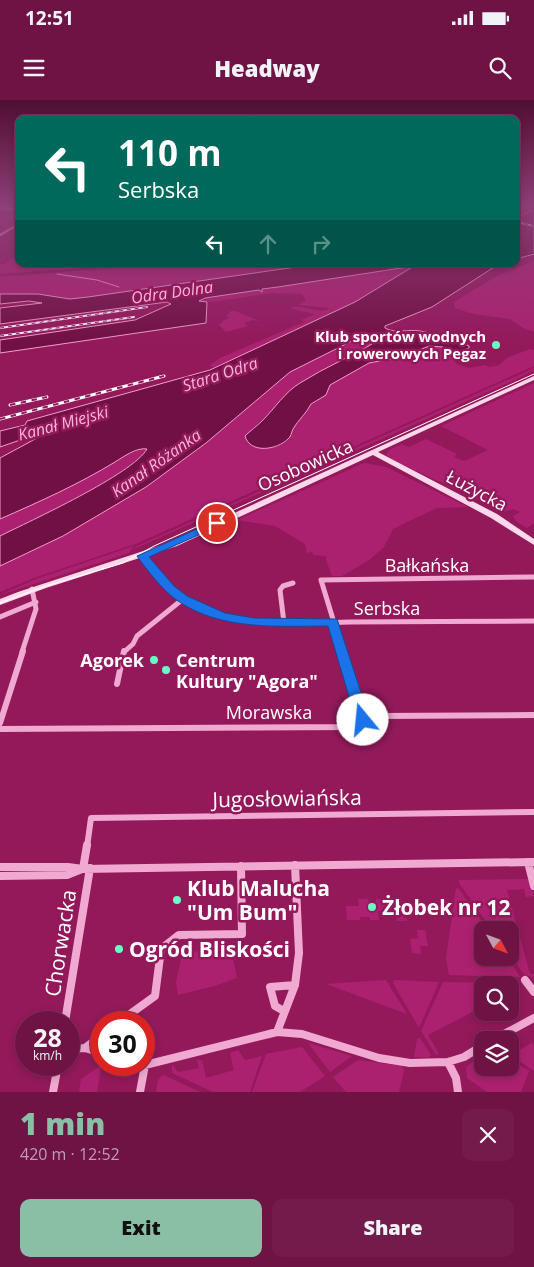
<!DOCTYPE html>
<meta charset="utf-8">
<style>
body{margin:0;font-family:"Open Sans",sans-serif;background:#731c4b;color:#f1f3f6;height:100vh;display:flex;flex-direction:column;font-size:19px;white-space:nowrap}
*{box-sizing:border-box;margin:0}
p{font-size:16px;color:#bf9eb2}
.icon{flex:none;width:28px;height:28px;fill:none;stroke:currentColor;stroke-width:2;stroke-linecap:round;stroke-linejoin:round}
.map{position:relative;height:992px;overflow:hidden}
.drawer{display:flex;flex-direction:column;background:#6e1344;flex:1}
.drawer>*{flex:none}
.guide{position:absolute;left:15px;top:15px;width:505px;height:152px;border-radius:10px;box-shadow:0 2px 8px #0003,0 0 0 1px #80325d;background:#00695c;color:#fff;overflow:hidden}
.needle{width:32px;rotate:131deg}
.buttons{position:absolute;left:474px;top:821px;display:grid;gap:10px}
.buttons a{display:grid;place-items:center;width:45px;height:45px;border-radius:10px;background:#6e1344;box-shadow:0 2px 8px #0003,0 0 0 1px #80325d;font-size:25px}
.speed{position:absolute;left:15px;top:911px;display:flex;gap:10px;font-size:25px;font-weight:700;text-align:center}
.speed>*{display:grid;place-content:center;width:65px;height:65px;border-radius:50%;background:#6e1344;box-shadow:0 2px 8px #0003,0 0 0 1px #80325d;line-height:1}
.speed small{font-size:12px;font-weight:400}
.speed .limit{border:8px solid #d22;background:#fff;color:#111}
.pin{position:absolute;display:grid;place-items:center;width:42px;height:42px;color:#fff;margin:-21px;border:2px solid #fff;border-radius:50%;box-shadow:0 1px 5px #0007}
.me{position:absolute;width:55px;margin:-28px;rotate:343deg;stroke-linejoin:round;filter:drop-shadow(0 0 4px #0008)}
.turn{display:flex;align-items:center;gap:18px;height:105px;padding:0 20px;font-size:22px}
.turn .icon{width:65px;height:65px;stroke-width:2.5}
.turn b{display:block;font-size:35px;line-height:42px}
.lanes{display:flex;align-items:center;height:48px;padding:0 20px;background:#0003;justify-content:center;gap:25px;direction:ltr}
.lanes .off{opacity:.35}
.round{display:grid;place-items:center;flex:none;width:52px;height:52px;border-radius:10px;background:#731c4b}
.overview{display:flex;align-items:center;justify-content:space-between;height:85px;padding:0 20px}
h1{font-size:30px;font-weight:800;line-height:38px;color:#8abfa5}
.cta{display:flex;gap:10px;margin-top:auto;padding:10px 20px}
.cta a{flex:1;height:58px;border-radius:10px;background:#8abfa5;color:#111;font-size:20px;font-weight:800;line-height:58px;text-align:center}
.cta a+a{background:#731c4b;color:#f1f3f6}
.status{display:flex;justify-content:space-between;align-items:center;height:35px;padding:0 25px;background:#6e1344;direction:ltr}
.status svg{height:14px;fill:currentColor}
header{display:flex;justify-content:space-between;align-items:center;height:65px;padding:0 20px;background:#6e1344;font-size:22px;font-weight:800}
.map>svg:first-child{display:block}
.green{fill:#ac216f}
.water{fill:#701044;stroke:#f29ccd}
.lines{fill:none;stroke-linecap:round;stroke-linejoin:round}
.stream{stroke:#f29ccd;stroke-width:1}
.street-far3{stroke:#f0a9d1;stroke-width:2.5}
.street-far2{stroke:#f0a9d1;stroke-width:5}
.street-far1{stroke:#f0a9d1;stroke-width:6}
.street{stroke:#f0a9d1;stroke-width:8}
.secondary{fill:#fbd7ea;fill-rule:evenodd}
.tram{stroke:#fff;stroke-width:1}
.rail-far1-casing{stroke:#fff;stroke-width:2}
.rail-casing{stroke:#fff;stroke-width:3}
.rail-far1{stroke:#93195b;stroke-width:1;stroke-dasharray:4;stroke-linecap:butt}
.rail{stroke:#93195b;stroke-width:2;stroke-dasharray:5.5;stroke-linecap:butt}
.route{fill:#1a73e8;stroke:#114b97}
.poi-dot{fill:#68ffc3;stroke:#93195b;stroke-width:2}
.labels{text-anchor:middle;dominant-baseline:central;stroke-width:5;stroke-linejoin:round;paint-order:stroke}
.far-poi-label{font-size:15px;font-weight:bold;fill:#fff;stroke:#93195b;text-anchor:end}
.far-water-label{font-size:16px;font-style:italic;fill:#f7b5da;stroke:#93195b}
.street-label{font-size:18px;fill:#fff;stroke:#93195b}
.poi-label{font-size:18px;font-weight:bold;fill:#fff;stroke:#93195b;text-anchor:end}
.near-street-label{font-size:21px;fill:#fff;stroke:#93195b}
.near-poi-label{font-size:21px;font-weight:bold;fill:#fff;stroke:#93195b;text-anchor:start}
</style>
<div class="status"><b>12:51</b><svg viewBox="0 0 49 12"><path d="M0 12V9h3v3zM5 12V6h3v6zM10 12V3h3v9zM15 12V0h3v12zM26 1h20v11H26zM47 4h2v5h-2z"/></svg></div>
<header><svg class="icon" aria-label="menu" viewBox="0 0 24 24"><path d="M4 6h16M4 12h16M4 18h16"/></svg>Headway<svg class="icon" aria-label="search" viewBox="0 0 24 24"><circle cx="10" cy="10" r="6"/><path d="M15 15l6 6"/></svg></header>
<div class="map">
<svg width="534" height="992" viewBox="0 0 534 992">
<rect width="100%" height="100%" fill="#93195b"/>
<path class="green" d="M0,110L19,111V118L13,120L8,125L19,121L9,128L2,127L4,125H0Z
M9,157L19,158V164H139L0,174V164H5L12,158Z
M534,161V232L523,228L510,219L473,214L455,208L454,202L495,177Z
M145,164H317L88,197L70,199L38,194H0V177L137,166L141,167L140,166Z
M411,165L414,166L355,202L266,245L214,267L209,266L220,258L304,222L301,220L315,214L292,209V207C305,205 320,215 329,208L298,205L306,200L302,194L273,193L212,202L199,200L214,196L260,190Z
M231,211H235L260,221L253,220L244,223L248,226L226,232L219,225L224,220L230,218L226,216Z
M367,235L375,236L379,240L299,284L247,334L251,345C262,351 284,349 290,337C292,333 292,329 295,326C301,318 307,313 311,304L326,295L330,285L369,263L402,257L429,246L443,247L448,251L445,259L449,257L454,258L456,264L469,268L484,265L490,267L499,265L507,258L530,249L534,250V266L138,443L34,478L0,492V466L63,436L146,387L206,343L290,272Z
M534,268V270L517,279L134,449L137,446Z
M534,283V423L527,428L516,421L513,416L520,412L513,409L501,413L479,400L395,361L386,355L389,350L402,344L409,347L426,339L457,354L454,357L464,361L488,350L441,326Z
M144,348L147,349L146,351C111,386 45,414 0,436V419L76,384L125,356Z
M364,363L386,367L468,407L437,408L407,422L393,429L384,447L369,460L342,476H332L326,460V456L314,455L311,451L307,454L305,444L275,426L237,420Z
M134,446L129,453L0,495L36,479Z
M529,779L534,796L526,797L524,789L507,790L530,874H534V878L524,874L510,855V830H492L459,783V780Z
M456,788L459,789L488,830H482V858H508L520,877L449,875L446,858Z
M358,799H368L369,802H376V799H387L388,802H394L395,806H405L407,821H397L396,817H389L388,811H378L379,820H370V817H360V820H347L346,806H359Z
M417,830H425L428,846H420L421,854L412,853L410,839L418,838Z
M231,850L237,878L214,886L178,895L176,883L181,859L197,851Z
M386,880L407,914L326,884Z
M394,880L439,882L419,928L393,883Z
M443,882L511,883L518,889L510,893V885H482V907L428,935L439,954L436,955L421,931Z
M417,939L420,938L431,955L429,958L414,957Z
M308,943L352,956L330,972Z
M532,943L534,946V971L510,955Z
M302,947L325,976L300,992H252L266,954Z
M238,950L245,960L262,956L250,992H213L172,973V964L178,972L199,968L197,960H202L206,978L234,970L230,953Z
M510,959L529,971L521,992H487L467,978L466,967L475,960L480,969L510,968Z
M358,960L402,966L404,971L399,992H346L333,977Z
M101,965H128L131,970L130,977L121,978L122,968H101L97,992H79L81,979Z
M163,975L166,976L200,992H156L158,980Z"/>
<path class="water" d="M534,110V154L516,159V118Z
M317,164H499L432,207L385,226V228C395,234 409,229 420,231C437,234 454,239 469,246V248L462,251L459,255L443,258L448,253L447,250L443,247L429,246L402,257L369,263L330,285L326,295L311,304C306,314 298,320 293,329C291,333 291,337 288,339C277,350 250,354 245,336C250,331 257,326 262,321C275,308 285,292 300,283C325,267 353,256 379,240V238L375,236L364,235L290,272L206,343L146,387L63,436L0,466V436C30,421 133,374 147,349C137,347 123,357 115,362C79,384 39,402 0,419V358L37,338H26L0,347V331L25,325L27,321L210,270L355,202L414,166L278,187L262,189V192L259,190L205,198L199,201L207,202L206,223L0,253V240L135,220L171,204L167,202L0,224V208L42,203L29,201L0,204V194H38L70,199L88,197Z"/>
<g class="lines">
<path class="stream" d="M57,174L97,180L119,187"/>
<path class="street-far3" d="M516,110L527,105
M0,135L19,124"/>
<path class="street-far2" d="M142,456C160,478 178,499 204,510C250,529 304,523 351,522C412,522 473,521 534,521
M0,517L36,502
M284,523L280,490L283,486L293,483
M22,552L36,509L32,489
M124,552L133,544L137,536L183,499
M343,552L321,480L534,477"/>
<path class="street-far1" d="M342,551L363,620
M117,584L124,551
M0,623L23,551
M0,629L355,627L361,624L363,620L379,616L534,615
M87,747L91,718L534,712"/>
<path class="street" d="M528,762L534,786
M0,767H68L83,769L534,762
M83,769L87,745
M0,776L67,775L82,769
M525,880L534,892
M284,911L275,906L270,887L295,885
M65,922L90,768
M119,922L155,896L161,849L179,835L242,834L241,766
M277,932L295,885L299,853L295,765
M493,940L534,918
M85,948L101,936
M69,949L85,948L101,953
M448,962L456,978L458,992
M53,992L58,965
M140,992L145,965L277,932L302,934L379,958L410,963L448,962L464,957L482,946"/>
<path class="secondary" d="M0,106L19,108V110L0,108Z
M534,276V280L378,352L497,414L534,439V445L491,418L373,355L177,446L46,488L0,505V499L18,492L171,442Z"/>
<path class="tram" d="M0,109L19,110
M0,503L46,486L123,463L154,446L534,274"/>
<defs>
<path id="rail-far1" d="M516,122L534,126
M0,228L147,207
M0,236L134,217
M159,277L164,276"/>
<path id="rail" d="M10,305L47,297
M0,319L164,276"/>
</defs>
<use href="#rail-far1" class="rail-far1-casing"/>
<use href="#rail" class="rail-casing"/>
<use href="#rail-far1" class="rail-far1"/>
<use href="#rail" class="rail"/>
</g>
<linearGradient id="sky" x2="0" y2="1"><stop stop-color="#510e32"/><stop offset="0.43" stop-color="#8d3e77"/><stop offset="1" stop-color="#8d3e77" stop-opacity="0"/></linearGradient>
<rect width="534" height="244" fill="url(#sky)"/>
<path class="route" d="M217,420L222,423L221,425L149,457L174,486L187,496L225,513L254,518L337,519L370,620L368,623H358L356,620L328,526C278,526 222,531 178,501C162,490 148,471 137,456Z"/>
<g class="poi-dot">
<circle cx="496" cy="245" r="5"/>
<circle cx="154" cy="560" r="5"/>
<circle cx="166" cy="570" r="5"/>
<circle cx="177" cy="800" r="5"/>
<circle cx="372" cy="807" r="5"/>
<circle cx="119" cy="849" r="5"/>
</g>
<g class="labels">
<g class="far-poi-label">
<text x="486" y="236">Klub sportów wodnych<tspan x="486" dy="17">i rowerowych Pegaz</tspan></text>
</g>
<g class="far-water-label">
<text transform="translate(172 192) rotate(-8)">Odra Dolna</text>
<text transform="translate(220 274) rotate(-18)">Stara Odra</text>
<text transform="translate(63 323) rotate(-15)">Kanał Miejski</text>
<text transform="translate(156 363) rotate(-35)">Kanał Różanka</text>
</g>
<g class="street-label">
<text transform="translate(305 365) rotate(-24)">Osobowicka</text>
<text transform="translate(477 390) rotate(28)">Łużycka</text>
<text x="427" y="465">Bałkańska</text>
<text x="387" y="508">Serbska</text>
<text x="269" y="612">Morawska</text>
</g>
<g class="poi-label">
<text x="144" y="560">Agorek</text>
<text x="176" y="560" text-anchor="start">Centrum<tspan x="176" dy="21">Kultury "Agora"</tspan></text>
</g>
<g class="near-street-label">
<text transform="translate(287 698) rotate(-1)">Jugosłowiańska</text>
<text transform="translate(60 843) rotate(-81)">Chorwacka</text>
</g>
<g class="near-poi-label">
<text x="187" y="788">Klub Malucha<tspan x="187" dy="24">"Um Bum"</tspan></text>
<text x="382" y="807">Żłobek nr 12</text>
<text x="129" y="849">Ogród Bliskości</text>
</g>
</g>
</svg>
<div class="buttons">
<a><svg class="needle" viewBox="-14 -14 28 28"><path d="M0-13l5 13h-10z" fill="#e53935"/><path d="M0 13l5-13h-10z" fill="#bf9eb2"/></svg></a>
<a><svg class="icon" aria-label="search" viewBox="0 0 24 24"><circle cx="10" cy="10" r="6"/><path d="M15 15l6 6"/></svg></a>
<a><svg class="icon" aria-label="layers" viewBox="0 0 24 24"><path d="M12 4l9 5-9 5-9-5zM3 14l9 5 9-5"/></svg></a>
</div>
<div class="speed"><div>28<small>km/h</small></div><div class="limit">30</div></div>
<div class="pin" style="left:217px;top:423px;background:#d93025"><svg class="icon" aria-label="arrive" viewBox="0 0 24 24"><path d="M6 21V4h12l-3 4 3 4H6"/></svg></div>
<svg class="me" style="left:363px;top:620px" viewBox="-20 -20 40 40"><circle r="19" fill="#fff"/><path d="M0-13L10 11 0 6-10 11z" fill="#1a73e8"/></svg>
<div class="guide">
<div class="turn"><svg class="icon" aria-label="left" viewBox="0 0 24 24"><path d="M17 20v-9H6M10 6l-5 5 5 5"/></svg><div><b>110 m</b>Serbska</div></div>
<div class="lanes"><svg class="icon" aria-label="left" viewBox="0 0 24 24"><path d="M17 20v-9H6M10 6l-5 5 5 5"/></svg><svg class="icon off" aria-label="ahead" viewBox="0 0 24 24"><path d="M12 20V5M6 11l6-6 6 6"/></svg><svg class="icon off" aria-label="right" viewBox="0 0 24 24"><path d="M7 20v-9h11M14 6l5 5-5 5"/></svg></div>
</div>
</div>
<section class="drawer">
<div class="overview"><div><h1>1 min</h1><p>420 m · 12:52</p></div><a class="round"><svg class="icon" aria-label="close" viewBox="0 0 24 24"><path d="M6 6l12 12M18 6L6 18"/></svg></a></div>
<div class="cta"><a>Exit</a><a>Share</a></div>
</section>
